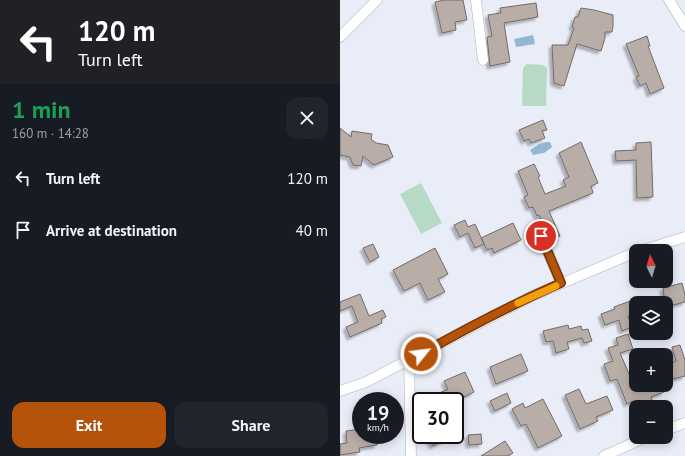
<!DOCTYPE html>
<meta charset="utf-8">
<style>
body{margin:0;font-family:"PT Sans",sans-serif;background:#20242c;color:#f1f3f6;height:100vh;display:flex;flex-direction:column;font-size:15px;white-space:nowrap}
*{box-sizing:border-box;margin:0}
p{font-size:13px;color:#9ea1a6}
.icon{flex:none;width:22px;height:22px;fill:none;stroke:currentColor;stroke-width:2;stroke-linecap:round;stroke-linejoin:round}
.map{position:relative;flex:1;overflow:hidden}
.drawer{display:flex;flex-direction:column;background:#171b24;width:340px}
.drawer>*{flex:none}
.hud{background:#202124;color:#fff;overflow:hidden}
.needle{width:26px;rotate:355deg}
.buttons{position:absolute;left:289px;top:244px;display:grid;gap:8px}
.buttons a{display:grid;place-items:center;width:44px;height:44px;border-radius:8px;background:#171b24;box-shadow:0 2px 10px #0003;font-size:20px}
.speed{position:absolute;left:12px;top:392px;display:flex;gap:8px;font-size:20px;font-weight:700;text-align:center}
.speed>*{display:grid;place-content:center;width:52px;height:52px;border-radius:50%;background:#171b24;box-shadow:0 2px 10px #0003;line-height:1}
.speed small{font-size:10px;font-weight:400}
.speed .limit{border:2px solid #111;border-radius:6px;background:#fff;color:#111}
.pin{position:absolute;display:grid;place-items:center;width:34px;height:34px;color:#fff;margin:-17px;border:2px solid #fff;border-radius:50%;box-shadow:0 1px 4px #0007}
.me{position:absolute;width:44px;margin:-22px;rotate:61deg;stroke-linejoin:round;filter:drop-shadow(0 0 3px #0008)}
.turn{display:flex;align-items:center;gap:14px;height:84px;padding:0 12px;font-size:18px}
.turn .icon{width:52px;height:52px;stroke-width:2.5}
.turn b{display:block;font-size:28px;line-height:34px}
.round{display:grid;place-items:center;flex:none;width:42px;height:42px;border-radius:12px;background:#20242c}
.head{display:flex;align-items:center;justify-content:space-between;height:68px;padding:0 12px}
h1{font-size:24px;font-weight:700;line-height:30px;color:#1e9e55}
.cta{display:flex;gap:8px;margin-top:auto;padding:8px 12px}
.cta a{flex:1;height:46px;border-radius:12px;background:#b45309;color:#fff;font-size:16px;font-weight:700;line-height:46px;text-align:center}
.cta a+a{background:#20242c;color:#f1f3f6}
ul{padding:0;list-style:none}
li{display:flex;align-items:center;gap:12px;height:52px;padding:0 12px}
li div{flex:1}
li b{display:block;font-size:15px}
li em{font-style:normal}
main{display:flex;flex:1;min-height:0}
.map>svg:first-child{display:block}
.green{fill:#b6dac6}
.water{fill:#93b6d2}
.building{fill:#b9ada8;stroke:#746a65;filter:url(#shadow)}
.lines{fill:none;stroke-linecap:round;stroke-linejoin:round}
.minor-casing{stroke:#adb2bc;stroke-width:11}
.minor{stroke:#fff;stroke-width:10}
.route-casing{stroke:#753606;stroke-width:10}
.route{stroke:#b45309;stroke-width:7}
.slow{stroke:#f59e0b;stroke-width:7}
</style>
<main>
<section class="drawer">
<div class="hud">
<div class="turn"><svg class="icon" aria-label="left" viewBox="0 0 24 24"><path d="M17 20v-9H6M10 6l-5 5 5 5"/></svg><div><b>120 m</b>Turn left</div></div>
</div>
<div class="head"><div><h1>1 min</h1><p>160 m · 14:28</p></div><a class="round"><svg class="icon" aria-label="close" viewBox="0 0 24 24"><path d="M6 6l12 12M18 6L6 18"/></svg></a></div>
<ul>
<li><svg class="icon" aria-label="left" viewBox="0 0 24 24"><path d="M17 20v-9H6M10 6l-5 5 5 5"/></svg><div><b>Turn left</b></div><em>120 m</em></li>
<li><svg class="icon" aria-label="arrive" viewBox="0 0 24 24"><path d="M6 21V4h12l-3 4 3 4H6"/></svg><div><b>Arrive at destination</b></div><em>40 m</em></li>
</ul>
<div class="cta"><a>Exit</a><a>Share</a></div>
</section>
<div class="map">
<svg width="345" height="456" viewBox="0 0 345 456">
<defs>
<filter id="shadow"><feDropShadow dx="-3" dy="3" stdDeviation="1" flood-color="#0004"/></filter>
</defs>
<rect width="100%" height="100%" fill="#e9edf8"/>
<path class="green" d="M187,64L203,65L207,68L206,106H182L183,68Z
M81,183L102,223L81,234L60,194Z"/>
<path class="water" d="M193,35L195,44L176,47L174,39Z
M206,142H210L212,147L204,153L193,155L190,150L199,144Z"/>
<path class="building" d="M104,0H123L127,20L115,22L116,30L102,33L95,2Z
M196,3L198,17L164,23L170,62L150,66L147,37L152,36L148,15L161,13L160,8Z
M241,8L254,10L273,15V26L272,32H265V38L261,51L237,44L224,86L214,83L212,45H228L234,28L232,27L235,17H238Z
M307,36L310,46H308L324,88L310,94L306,83L300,86L296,77L299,76L286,44Z
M203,120L207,130L202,131L205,138L191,143L189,139L184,141L179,130Z
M0,128L11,137L12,131L32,134L31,139L36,143L48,145L53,157L34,165L23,156L21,166L13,165L10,157L0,155Z
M241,142L258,183L251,186L253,193L209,211L220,236L210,240L199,215L197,216L193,207L189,208L184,197L188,195L178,171L194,164L200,176L198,177L205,194L226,186L223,180L229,177L219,153Z
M311,142L313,197L297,198L296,160L276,161L275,151L296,150V143Z
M125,220L128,227L135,224L144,244L135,248L128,233L120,237L114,225Z
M173,223L181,240L154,253L152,248L147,250L141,238Z
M33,244L39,257L30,262L23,248Z
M95,248L108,274L98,279L105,292L88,300L80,283L64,291L53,270Z
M342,283L345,295V302L326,307V303H320L319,297L324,296L323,288Z
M20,294L29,316L43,310L46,317L41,319L42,323L10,337L6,327L18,322L12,306L0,311V302Z
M296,299V313L288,316L292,327L282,331L279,320L265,325L261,314L275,309L274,307Z
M228,325L229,329L241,326L242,330L248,329L252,341L244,343L242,338L227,342L229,349L216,353L213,341L206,342L203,331Z
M288,334L293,349L280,353L293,383L296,382V385H321L324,392L311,397L312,400L303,404L301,401L294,404L293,401L287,404L277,379L270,381L264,364L273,361L268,348L278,345L276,338Z
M340,345L345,360V376L333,379L329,364L336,361L332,347Z
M181,354L188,371L156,384L150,367Z
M125,372L134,392L116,401H82L108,389L104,381Z
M239,389L246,404L267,396L273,410L256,417L258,421L240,429L225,395Z
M167,393L171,403L155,411L150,401Z
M203,399L222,436L198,448L186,424L181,426L172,409L183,403L185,408Z
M21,429V435H32V439L36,438L37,445L19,448L20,452L0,455V444L7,443L6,431Z
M141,434L142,444L129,445L128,435Z
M92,435H115L93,446L88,437Z
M165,441L173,453L168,456H141Z"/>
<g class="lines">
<defs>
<path id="minor" d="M136,0L143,60
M329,0L345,26
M0,37L37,0
M201,236L221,283
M300,251L345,237
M69,360L71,456
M0,391L26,382L192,296L296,252
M326,430L345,423
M264,456L306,437"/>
</defs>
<use href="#minor" class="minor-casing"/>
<use href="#minor" class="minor"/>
</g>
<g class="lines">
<defs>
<path id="route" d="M81,354C127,328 173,304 221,283L201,236"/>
</defs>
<use href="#route" class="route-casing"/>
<use href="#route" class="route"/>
<path class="slow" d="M178,303L216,286"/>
</g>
</svg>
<div class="buttons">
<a><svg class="needle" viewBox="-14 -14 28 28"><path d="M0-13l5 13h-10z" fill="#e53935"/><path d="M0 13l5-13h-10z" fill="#9ea1a6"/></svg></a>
<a><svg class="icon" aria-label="layers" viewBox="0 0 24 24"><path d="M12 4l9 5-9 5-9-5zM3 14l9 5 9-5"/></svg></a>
<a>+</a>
<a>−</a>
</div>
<div class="speed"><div>19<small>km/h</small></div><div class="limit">30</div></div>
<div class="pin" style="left:201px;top:236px;background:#d93025"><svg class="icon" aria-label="arrive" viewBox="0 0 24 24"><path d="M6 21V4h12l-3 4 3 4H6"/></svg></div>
<svg class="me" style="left:81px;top:354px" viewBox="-20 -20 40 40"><circle r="17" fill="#b45309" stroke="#fff" stroke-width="3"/><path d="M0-11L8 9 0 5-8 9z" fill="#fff"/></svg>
</div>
</main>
